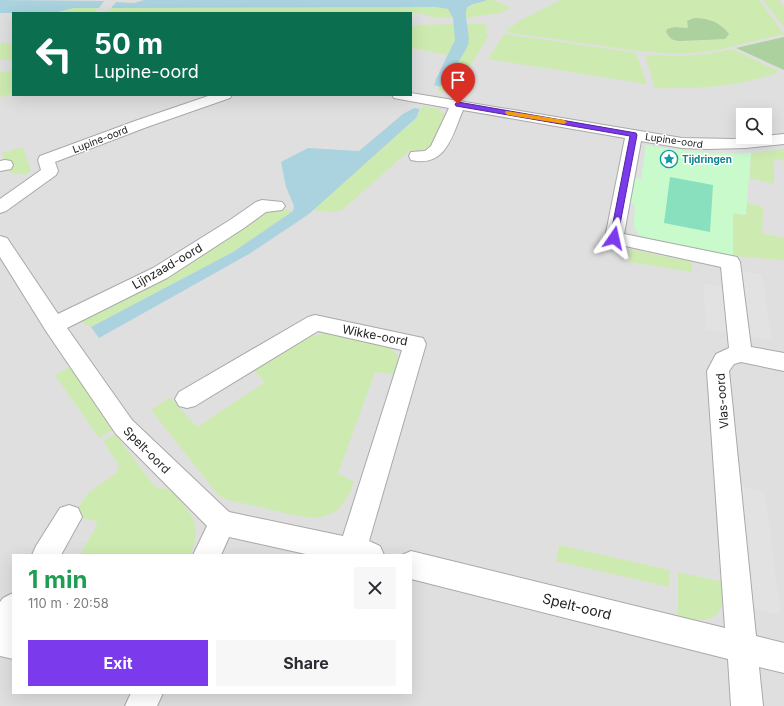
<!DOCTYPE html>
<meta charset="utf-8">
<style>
body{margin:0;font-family:Inter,sans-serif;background:#f7f7f7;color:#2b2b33;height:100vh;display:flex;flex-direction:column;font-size:15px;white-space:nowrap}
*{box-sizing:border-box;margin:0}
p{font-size:13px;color:#7c7c81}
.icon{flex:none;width:22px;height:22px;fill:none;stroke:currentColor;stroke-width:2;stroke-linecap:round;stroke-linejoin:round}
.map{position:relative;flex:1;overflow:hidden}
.details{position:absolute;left:12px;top:554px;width:400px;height:140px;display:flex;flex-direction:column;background:#fff;border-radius:0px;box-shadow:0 4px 16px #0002}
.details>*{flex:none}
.top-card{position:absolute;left:12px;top:12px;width:400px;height:84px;border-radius:0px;box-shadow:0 4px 16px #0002;background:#0b6e4f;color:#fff;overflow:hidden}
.fabs{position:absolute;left:736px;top:108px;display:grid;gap:8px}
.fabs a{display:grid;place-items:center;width:36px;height:36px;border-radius:0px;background:#fff;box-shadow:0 4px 16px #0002;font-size:20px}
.pin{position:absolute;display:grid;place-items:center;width:34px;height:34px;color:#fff;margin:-41px -17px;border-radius:50% 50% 50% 0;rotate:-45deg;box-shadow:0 0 4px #0007}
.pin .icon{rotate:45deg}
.me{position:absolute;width:44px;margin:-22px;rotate:11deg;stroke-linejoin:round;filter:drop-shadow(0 0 3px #0008)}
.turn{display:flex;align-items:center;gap:14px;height:84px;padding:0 16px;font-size:18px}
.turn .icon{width:52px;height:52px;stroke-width:2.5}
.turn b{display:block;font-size:28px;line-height:34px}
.round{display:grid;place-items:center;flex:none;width:42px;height:42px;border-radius:0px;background:#f7f7f7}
.summary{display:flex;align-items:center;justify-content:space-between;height:68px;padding:0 16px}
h1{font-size:24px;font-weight:700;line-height:30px;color:#1e9e55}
.cta{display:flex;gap:8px;margin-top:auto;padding:8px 16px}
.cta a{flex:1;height:46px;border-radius:0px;background:#7c3aed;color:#fff;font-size:16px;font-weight:700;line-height:46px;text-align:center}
.cta a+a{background:#f7f7f7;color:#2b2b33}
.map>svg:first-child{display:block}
.residential{fill:#e0dfdf;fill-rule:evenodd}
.grass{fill:#cdebb0;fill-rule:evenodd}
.forest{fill:#add19e}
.park{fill:#c8facc}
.pitch{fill:#88e0be}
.parking{fill:#e2e2e2}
.water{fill:#aad3df}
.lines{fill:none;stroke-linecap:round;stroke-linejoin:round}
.minor-casing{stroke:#a9a9a9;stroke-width:2}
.minor{fill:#fff;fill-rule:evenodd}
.route{fill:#7c3aed;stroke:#51269a}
.slow{fill:#f59e0b}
.labels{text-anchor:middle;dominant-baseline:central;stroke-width:3;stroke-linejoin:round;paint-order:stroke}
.far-street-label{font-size:10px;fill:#222;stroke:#fff}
.far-culture-label{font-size:10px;font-weight:bold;fill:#0d838f;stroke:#fff;text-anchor:start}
.street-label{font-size:12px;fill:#222;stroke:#fff}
.near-street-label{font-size:14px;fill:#222;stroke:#fff}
</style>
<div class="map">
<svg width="784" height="706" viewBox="0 0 784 706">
<rect width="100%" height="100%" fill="#f2efe9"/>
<path class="residential" d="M0,0H784V706H0ZM13,13H411V95H13ZM743,115H765V137H743ZM13,555H411V693H13Z"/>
<path class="grass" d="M487,0H493L511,8L500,13L466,18L465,14L467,7Z
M561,0H759L784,34L718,50L694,53L671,54L630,50L505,32L519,21ZM701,18L711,20L707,40L674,41L667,29L674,27L688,28Z
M763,0H779L784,8V27Z
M436,7L449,9L453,18L430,17L422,13H107L111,8Z
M73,8H99C90,17 67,13 55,13Z
M454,24L455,40L448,55L411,48V25Z
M467,24H485L487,29L486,35H489L454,92L437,91L469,31Z
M504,34L636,53L647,84L488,59Z
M0,43H13V59L0,60Z
M732,49L780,72C736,87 701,89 655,88L645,55L682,56L708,54Z
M13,70V94L0,97V72Z
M423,106L440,109L439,112L447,114L429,150L409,151L342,210L331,212L313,210L416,118Z
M23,147L31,171L24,175L8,172L2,153Z
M784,149V161L774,159V184L750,178L751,153Z
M746,203L763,207L762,233L784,238V260L733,256V213L745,215Z
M275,208L293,211L233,252L91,327L83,323L80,319L263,211Z
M630,249L692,262V272L629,262Z
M326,333C343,336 391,338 398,357C400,363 398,369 397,375L375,372L338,474L354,481C340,525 315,521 276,511C259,507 242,503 225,499L218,495L151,410L170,397L197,427L265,382L253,370L303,338Z
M70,367L112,430L99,438L55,375Z
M115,434L155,487L171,490C191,514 204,523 190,555H80L97,525L96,521L73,516L86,495L117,472L119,465L103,441Z
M559,545L669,570V587L556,561Z
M678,572L723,582C726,620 712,624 678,617Z"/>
<path class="forest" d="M694,18C709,18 720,22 729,34L725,39L681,41C673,41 670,39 666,32L667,29L674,27L688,28L687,21Z
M784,37V70L736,48Z"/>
<path class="park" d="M646,145C681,151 716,155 751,153L746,215L733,213V256L648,239C629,234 635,220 635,205L628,203L632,178L641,179Z"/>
<path class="pitch" d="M670,177L713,185L710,232L664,223Z"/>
<path class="parking" d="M740,271L762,274L772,340L748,336Z
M703,283L724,287L729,333L706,329Z
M740,486L765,492L781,615L751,608Z"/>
<path class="water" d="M0,0L104,1L99,8H73L55,13H0Z
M144,0H487C482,3 471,3 467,8C463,13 471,34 468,45C465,54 447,77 440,87L434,85L436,79L455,40L453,18L448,9L436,7L111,8L116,2L134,3Z
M414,108L420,109L416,118L309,214L249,254L99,338L91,327L233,252L293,211L294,206L286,187L281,162L308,148L359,151L403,114Z"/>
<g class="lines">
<defs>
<path id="minor" d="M411,93L682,138L733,139L784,134V144L746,148L708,149L682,148L641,141L624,234L737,257L740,262L751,347L784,353V371L741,362L734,364L729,371L756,636L784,643V673L759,667L763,706H731L728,659L411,579V555H402L411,551L725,628L707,371L716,354L729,348L721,267L607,242L605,238L625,138L463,110C452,136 446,168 411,160L409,156L411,152L425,151L431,146L449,108L399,99L394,98L392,95H411Z
M211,95H232L230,98L147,127L55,162L58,171L56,175L6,211L0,213V199L41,170L38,160L40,156L135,121Z
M5,160L11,161L13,165L11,169L0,171V161Z
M262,200L282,202L285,206L282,210L266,212L244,228L167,278L67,328L132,420L229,512L343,536L402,350L318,331L195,406L187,408L179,406L175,399L179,392L308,317L315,315L423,338L426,344L369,541L380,546L384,555H310L229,537L221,555H193L207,526L116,434L46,331L0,257V236L7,238L58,314L153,268L230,220L256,202Z
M69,505L78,508L82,517L61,555H32L36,546L60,508Z
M13,593V659L0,656V602L3,598Z
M131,693H163L157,706H125Z"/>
</defs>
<use href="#minor" class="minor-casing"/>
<use href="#minor" class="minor"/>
</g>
<path class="route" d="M458,102L636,133L637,135L617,240L614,241L610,238L630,136L456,106L455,104Z"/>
<path class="slow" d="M506,111L564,120L567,122L564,124L508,115L505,113Z"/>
<defs>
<symbol id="sight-ring" viewBox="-11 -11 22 22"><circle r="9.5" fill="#fff" stroke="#0f9aa8" stroke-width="1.5"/><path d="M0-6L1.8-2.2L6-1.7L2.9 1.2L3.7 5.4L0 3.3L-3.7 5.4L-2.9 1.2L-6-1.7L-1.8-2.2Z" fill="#0f9aa8"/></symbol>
</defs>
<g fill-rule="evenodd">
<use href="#sight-ring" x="659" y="149" width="20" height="20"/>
</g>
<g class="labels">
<g class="far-street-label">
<text transform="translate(100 139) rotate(-21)">Lupine-oord</text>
<text transform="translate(674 140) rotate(8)">Lupine-oord</text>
</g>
<g class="far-culture-label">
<text x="682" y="159">Tijdringen</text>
</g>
<g class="street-label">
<text transform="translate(167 266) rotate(-30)">Lijnzaad-oord</text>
<text transform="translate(375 335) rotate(11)">Wikke-oord</text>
<text transform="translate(722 401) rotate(-94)">Vlas-oord</text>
<text transform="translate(147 450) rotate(45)">Spelt-oord</text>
</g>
<g class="near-street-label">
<text transform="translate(577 606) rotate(14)">Spelt-oord</text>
</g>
</g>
</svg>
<div class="fabs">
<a><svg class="icon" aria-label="search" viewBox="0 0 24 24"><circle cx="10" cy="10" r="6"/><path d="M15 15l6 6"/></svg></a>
</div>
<div class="pin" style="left:458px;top:104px;background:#d93025"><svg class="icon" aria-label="arrive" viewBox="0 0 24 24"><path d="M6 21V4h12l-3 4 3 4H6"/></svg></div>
<svg class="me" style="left:614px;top:238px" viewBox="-20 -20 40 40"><path d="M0-17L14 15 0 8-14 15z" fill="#7c3aed" stroke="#fff" stroke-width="4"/></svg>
<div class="top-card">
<div class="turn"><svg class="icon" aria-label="left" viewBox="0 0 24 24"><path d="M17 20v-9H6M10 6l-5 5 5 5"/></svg><div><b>50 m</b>Lupine-oord</div></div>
</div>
<section class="details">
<div class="summary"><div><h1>1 min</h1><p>110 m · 20:58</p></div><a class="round"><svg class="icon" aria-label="close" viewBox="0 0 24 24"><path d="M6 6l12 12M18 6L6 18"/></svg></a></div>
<div class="cta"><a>Exit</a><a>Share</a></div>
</section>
</div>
